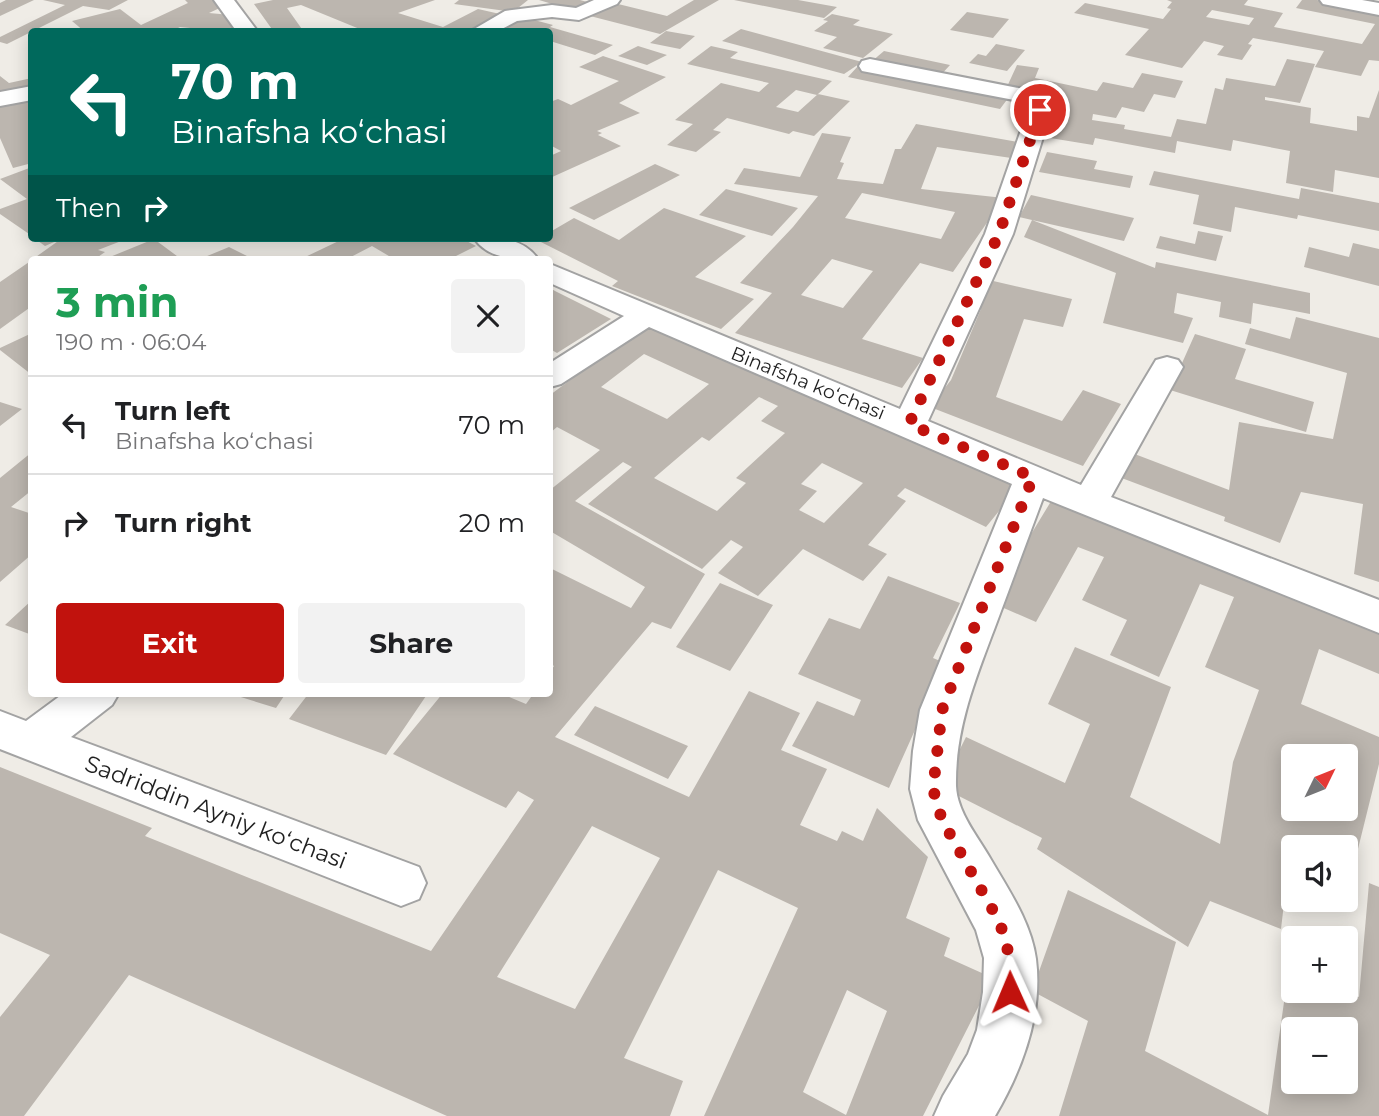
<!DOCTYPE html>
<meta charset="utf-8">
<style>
body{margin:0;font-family:Montserrat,sans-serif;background:#f2f2f2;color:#202124;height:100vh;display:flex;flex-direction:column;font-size:26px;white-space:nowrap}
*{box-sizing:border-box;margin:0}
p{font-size:23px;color:#757577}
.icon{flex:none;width:38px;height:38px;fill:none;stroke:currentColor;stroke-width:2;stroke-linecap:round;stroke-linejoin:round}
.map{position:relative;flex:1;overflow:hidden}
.panel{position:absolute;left:28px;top:256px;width:525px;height:441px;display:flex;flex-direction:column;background:#fff;border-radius:7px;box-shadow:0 4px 18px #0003}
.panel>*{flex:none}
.hud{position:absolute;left:28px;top:28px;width:525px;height:214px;border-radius:7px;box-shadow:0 4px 18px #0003;background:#00695c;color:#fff;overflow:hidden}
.needle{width:46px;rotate:47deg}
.tools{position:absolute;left:1281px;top:744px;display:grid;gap:14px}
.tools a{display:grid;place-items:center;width:77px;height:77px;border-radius:7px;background:#fff;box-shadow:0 4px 18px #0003;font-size:35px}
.pin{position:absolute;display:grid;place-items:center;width:60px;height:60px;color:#fff;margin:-30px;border:4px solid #fff;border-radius:50%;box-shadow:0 2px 7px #0007}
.me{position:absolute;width:77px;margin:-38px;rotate:359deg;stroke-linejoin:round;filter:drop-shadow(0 0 5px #0008)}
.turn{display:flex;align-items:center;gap:24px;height:147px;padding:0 28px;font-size:32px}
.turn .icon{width:91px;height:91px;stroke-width:2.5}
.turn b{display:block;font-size:49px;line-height:60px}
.then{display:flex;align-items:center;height:66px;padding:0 28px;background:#0003;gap:14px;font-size:26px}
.round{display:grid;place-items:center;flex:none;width:74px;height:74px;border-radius:7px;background:#f2f2f2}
.head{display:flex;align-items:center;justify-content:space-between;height:119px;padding:0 28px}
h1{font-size:42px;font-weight:700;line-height:52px;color:#1e9e55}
.cta{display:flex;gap:14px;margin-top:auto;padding:14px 28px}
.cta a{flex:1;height:80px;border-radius:7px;background:#c1120d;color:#fff;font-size:28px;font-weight:700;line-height:80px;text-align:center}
.cta a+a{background:#f2f2f2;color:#202124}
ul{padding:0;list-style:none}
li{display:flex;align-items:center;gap:21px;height:98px;padding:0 28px;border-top:2px solid #e0e0e0}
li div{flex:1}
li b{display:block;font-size:26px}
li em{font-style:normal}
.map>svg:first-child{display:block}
.building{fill:#bcb6af;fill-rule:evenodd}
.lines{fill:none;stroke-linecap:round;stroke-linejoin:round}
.minor-casing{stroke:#a3a3a3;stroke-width:4}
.minor{fill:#fff;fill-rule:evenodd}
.route{stroke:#c1120d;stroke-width:12;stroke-dasharray:0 21.6}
.labels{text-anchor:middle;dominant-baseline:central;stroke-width:5;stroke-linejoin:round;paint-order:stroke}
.street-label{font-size:19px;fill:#1f1f1f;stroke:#fff}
.near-street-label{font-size:23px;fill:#1f1f1f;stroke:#fff}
</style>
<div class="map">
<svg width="1379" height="1116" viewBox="0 0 1379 1116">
<rect width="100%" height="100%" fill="#efece6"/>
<path class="building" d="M6,0H34L0,16V3Z
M43,0H128L109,10L83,6L7,44L0,42V37L65,5Z
M185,0H217L224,6L209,13L231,15L241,32H202L200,29L180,27L170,32H85L72,21L120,9L141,25L188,3Z
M273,0H435L398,13L443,27L478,9L500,14L468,32H367L301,5L287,8L304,32H274L254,4Z
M459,0H528L513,12L454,4Z
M539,0H580L595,4L579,12Z
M694,0H719L660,34L590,16L614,3L667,16Z
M734,0H798L837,7L824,18Z
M1167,0H1248L1244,5L1283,13L1274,27L1362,44L1375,24L1296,8L1302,0H1317L1379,12V61L1369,60L1361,76L1315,67L1324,51L1253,38L1248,44L1252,45L1242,60L1217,55L1224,46L1204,41L1182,68L1125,55L1149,29L1074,13L1085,3L1163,19L1171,9L1167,8L1172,2ZM1212,10L1254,18L1249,25L1206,17Z
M967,12L1009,19L993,38L950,30Z
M832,14L860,20L853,25L893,34L863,58L823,48L837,37L814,31L828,21L823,20Z
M523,17L553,25L550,27L613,45L595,55L550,41V32H492Z
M741,29L862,62L844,74L722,41Z
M666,31L695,36L680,49L650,43Z
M996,44L1025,50L1007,71L969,63L978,54L986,56Z
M638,46L667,55L647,65L618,56Z
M711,46L738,52L730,58L832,81L817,95L796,90L776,107L798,112L818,94L850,101L814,136L793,131L789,134L727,118L713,130L721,132L696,152L667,145L693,124L675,120L721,83L759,92L769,83L687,64Z
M884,51L950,65L939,77L871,62Z
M603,56L666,77L619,103L640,113L597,131L602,133L598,135L621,146L550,178V156L561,151L550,145V102L558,99L571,105L619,81L579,67Z
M1287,59L1315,64L1300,103L1265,97V100L1311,108L1310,123L1357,131V116L1369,118L1379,90V178L1335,170L1333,192L1286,183L1290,151L1233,140L1231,151L1177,141L1175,153L1095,138L1093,145L1044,137L1057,100L1005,91L1017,65L1039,68L1035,78L1097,91L1103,82L1133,88L1142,73L1183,81L1175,98L1154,94L1144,112L1122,107L1116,118L1093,114L1092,120L1125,125L1124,129L1171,137L1177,119L1206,124L1215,88L1223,90L1226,78L1275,86Z
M858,66L1009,97L1000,109L848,77Z
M0,76L9,83L32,78V91L0,97Z
M32,100V163L13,168L0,138V107Z
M916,124L1024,143L1018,159L937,147L921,189L1004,198L953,272L920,263L862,339L923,358L902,388L735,333L772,293L740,283L793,227L818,196L734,184L744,168L800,177L822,133L851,137L840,162L844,163L837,179L883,184L895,149H901ZM862,193L955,212L941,239L845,218ZM832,259L873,271L843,308L801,295Z
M1047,152L1097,161L1094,169L1133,176L1130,188L1039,172Z
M655,164L680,175L594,220L569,208Z
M32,167V236L0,214V209L27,199L0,179Z
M1154,171L1299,199L1301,188L1379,203V231L1298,215L1297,219L1235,207L1231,232L1193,224L1199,195L1149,185Z
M726,189L798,208L772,236L699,215Z
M1031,195L1134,218L1124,241L1032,220L1155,268L1156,262L1310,293V314L1253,303L1251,324L1219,317L1221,302L1177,293L1174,313L1193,318L1183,343L1103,323L1116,273L1024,237L1032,220L1019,217Z
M664,208L746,236L695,277L754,299L721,329L612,286L618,281L533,238H550V232L574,218L619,240Z
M1198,231L1223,236L1216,261L1156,248L1160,236L1195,244Z
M34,238H129L98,250L105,252L95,259H33L61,239L45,246Z
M345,238H461L476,246L450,259H394L372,246L347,259H301Z
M154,239L181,259H105Z
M1353,243L1379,249V286L1304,267L1309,247L1349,257Z
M229,247L253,259H200Z
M32,260V306L0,329V282Z
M989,280L1072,299L1063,327L1024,319L996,397L1062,421L1083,390L1121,404L1083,466L930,407L951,380L981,309L977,308Z
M550,288L555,291L611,319L557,353L550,349Z
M1296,317L1379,338V582L1354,574L1363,504L1301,492L1280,543L1224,521L1225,517L1119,477L1132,453L1229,490L1239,422L1333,439L1347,373L1245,344L1250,328L1290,339Z
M648,322L1021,484L986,527L905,488L897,496L906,501L868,545L887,554L863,581L803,549L758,596L718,573L743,547L731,540L702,569L588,504L632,467L623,462L575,501L705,574L671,629L652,622L555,737L689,797L749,691L800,713L781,750L827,769L800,825L837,841L842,831L863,841L877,808L928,857L906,918L950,938L944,956L993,978L923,1116H704L798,908L718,870L624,1058L683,1081L670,1116H447L129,975L24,1116H0V1017L50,955L0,933V767L152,828L145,836L431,951L534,800L518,791L506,808L393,754L443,693H500L526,704L534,693H550V672L554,666L550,663V568L631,608L645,587L550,531V490L600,450L557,427L550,433V395ZM644,354L709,384L667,419L601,387ZM759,397L778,406L761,421L785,433L736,478L746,483L717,511L654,478L702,437L709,441ZM822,463L863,483L824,523L799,510L817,491L801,484ZM592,826L660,858L575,1009L497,977ZM847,990L887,1011L846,1115L803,1092Z
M32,333V375L0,350V348Z
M1195,334L1246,349L1235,379L1314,402L1306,432L1170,390Z
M0,402L22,409L0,426Z
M32,452V490L11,507L32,514V554L0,582V478Z
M1053,498L1379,627V674L1319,649L1301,704L1379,737V764L1354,865L1346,861V847H1316L1292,835L1281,929L1210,901L1188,947L1037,849L1042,838L941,787L966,737L1065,783L1090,724L1048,704L1075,647L1171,687L1130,797L1220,844L1233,762L1259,690L1205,667L1234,597L1200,584L1159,677L1110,655L1127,620L1082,600L1104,557L1078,547L1036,622L990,602ZM1293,756H1346V808H1293Z
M888,576L960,603L933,658L945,663L889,788L792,746L817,701L854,716L861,700L798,674L829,618L860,629Z
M720,583L773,605L730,671L676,647Z
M32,600V635L5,625Z
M228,693H286L276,708Z
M309,693H428L386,755L289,719Z
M595,706L688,746L668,779L574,735Z
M1369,883L1379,887V1116H1059L1088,1021L1032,991L1068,890L1176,942L1145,1051L1268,1115L1289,967L1293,969V990H1344L1359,997ZM1293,1029H1346V1082H1293Z"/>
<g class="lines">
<defs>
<path id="minor" d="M214,0H234L258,32H237Z
M594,0H620L617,4L579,20L552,17L517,21L496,32H469L505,11L552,5L576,8Z
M1320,0H1362L1379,3V15L1323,4Z
M870,59L1039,92L1053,105L1013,234L928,421L1081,485L1156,360L1167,357L1178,360L1183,367L1111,497L1379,600V633L1043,498C1027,541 1011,584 995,627C975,680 955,729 956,786C957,812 978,837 990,858C1008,889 1031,922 1036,959C1043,1014 1022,1070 995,1116H934L943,1096L968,1054L977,1030L983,992L984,958L976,930L918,820L910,789L913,751L920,710L1012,484L649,327L561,384L550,387V363L624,316L550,283V264L900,409L985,234L1029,107L1024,102L862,71L859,66L862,61Z
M32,86V100L0,106V92Z
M474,238C498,238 523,237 538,259C515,259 489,260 474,238Z
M64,693H119L112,705L71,737L419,867L426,883L419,899L401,906L0,749V711L26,721Z"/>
</defs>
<use href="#minor" class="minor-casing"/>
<use href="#minor" class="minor"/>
</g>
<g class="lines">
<path class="route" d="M1010,992V958L1000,923L942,820L933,789L942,710L1033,477L909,424L999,234L1040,110"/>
</g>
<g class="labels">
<g class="street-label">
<text transform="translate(808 383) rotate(22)">Binafsha koʻchasi</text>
</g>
<g class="near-street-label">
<text transform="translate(216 812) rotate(21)">Sadriddin Ayniy koʻchasi</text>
</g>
</g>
</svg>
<div class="tools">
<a><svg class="needle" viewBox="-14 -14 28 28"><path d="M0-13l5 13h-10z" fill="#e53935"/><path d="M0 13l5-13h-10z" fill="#757577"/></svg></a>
<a><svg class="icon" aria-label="sound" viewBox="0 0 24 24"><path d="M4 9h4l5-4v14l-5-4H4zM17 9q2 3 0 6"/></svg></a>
<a>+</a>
<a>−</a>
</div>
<div class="pin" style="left:1040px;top:110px;background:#d93025"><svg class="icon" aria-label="arrive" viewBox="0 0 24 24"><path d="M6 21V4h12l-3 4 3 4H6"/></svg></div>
<svg class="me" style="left:1010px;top:992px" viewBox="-20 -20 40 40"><path d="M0-17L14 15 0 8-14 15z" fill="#c1120d" stroke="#fff" stroke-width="4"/></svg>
<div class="hud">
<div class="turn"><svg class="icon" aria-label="left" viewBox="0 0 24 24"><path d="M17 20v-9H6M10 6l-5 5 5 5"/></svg><div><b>70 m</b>Binafsha koʻchasi</div></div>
<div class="then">Then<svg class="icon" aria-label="right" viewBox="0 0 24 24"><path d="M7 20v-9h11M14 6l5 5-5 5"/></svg></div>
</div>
<section class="panel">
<div class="head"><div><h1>3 min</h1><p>190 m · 06:04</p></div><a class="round"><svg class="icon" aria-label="close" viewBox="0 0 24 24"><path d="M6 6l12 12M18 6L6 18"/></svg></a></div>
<ul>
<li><svg class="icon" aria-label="left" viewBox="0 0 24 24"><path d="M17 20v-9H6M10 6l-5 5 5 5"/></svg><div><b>Turn left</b><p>Binafsha koʻchasi</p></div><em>70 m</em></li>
<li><svg class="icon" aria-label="right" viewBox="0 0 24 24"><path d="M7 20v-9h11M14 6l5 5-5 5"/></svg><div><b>Turn right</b></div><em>20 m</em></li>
</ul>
<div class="cta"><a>Exit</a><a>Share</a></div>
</section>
</div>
